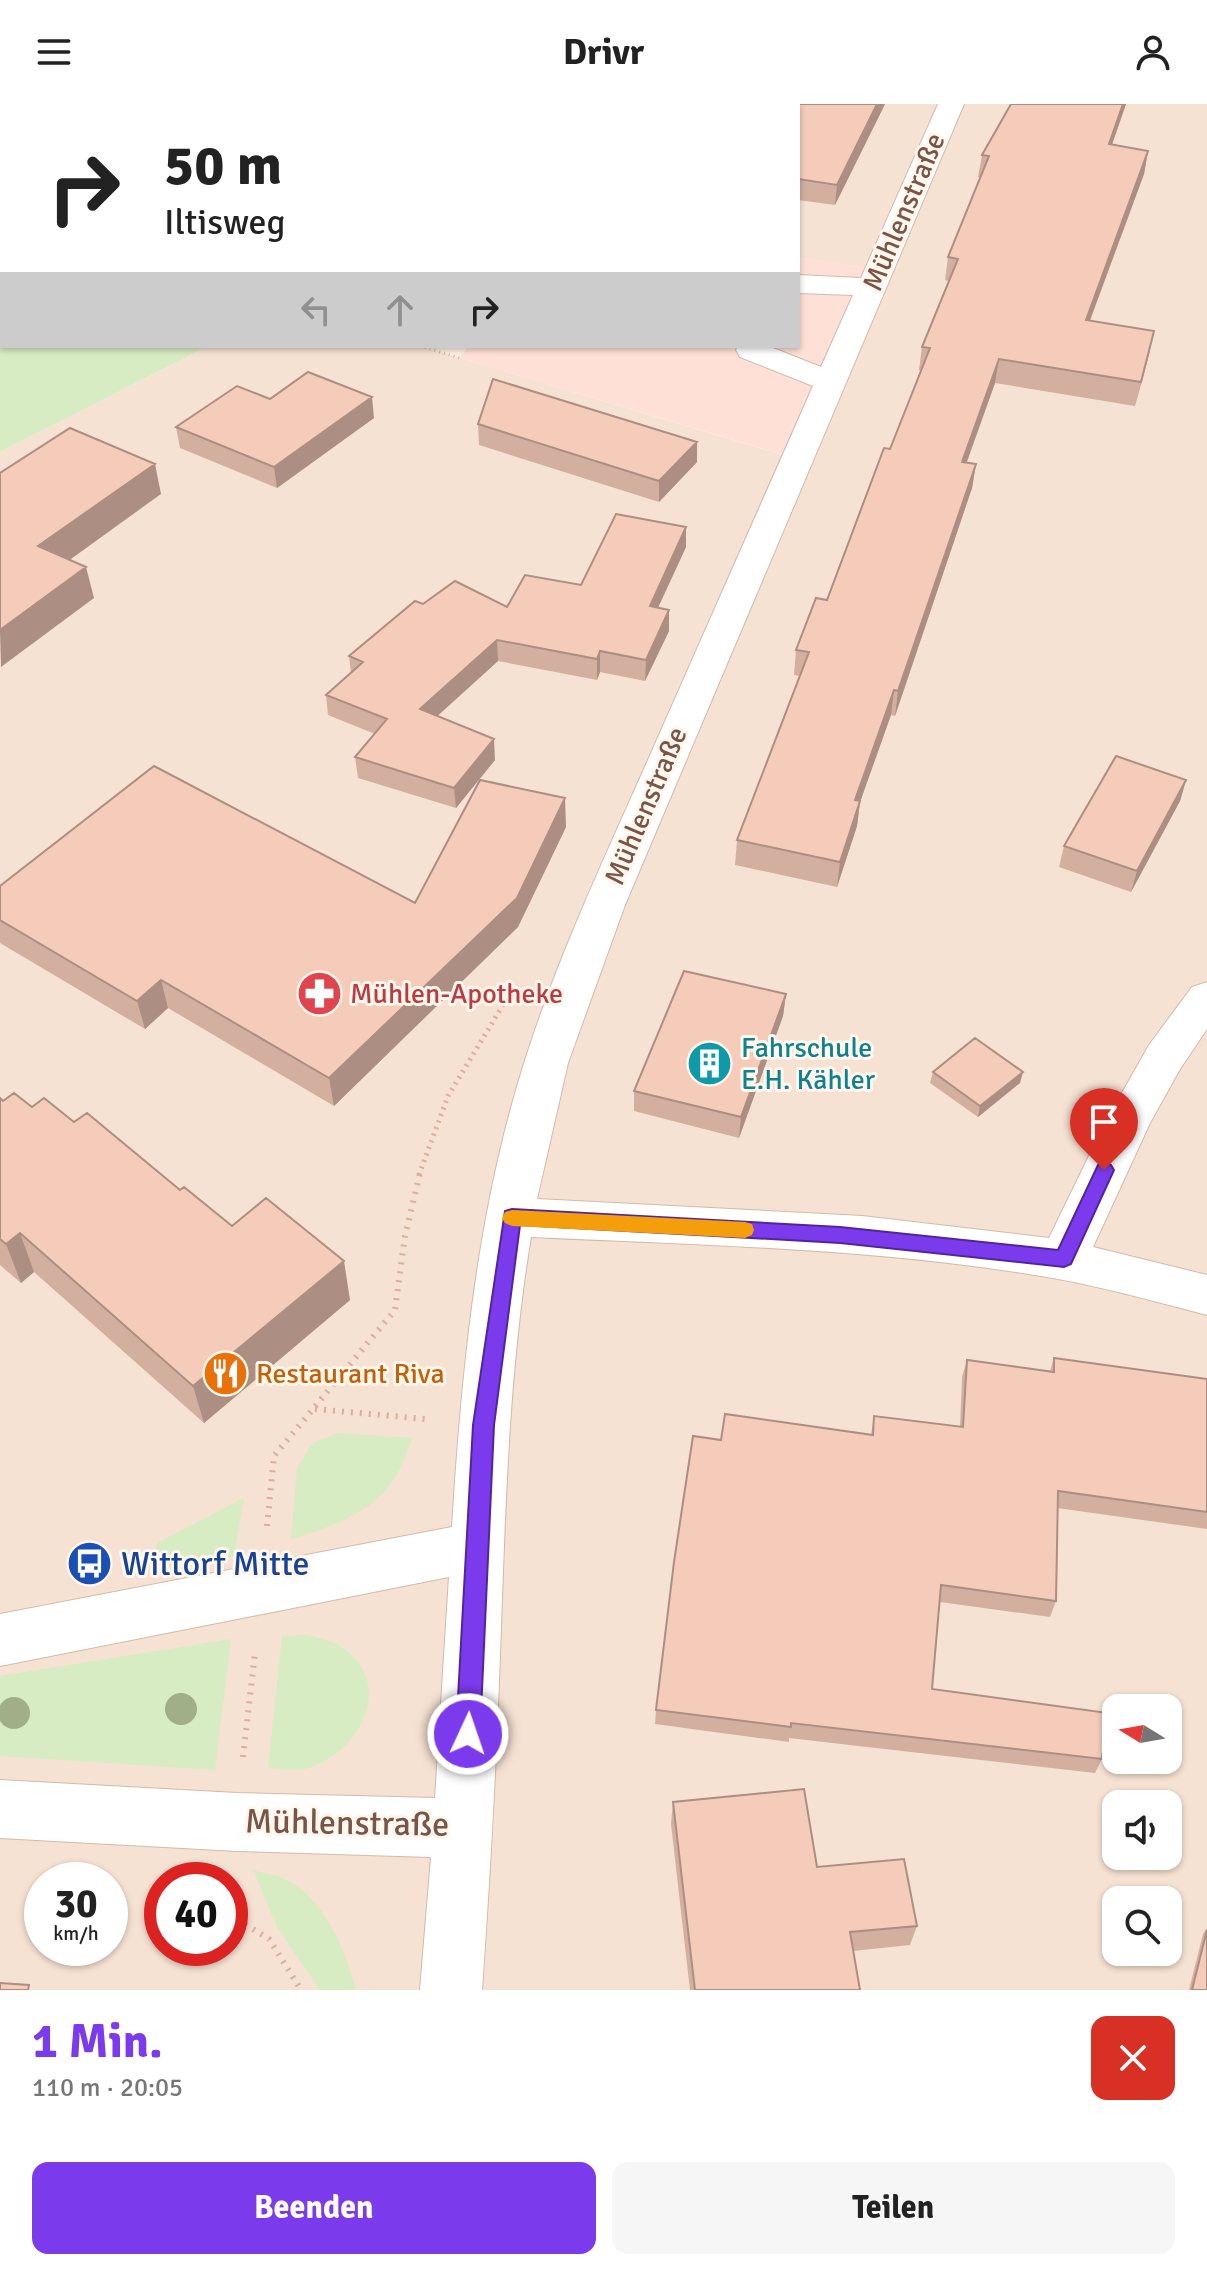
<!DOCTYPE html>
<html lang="de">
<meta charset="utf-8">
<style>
body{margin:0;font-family:Signika,sans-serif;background:#f6f6f6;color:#222;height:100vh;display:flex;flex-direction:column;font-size:30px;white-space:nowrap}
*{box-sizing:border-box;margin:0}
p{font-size:26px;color:#767676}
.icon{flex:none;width:44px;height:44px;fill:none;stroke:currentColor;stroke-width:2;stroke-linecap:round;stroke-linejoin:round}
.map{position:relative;height:1886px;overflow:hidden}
.drawer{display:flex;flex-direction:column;background:#fff;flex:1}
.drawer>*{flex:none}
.top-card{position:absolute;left:0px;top:0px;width:800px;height:244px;box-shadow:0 2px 6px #0004;background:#fff;color:#222;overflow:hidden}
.needle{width:52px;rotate:281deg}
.tools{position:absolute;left:1102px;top:1590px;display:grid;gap:16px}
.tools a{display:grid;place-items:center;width:80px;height:80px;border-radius:16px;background:#fff;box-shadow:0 2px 6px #0004;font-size:40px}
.speed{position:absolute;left:24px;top:1758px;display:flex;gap:16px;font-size:40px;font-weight:700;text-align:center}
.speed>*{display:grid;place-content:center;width:104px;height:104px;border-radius:50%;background:#fff;box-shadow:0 2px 6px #0004;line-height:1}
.speed small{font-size:20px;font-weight:400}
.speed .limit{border:12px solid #d22;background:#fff;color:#111}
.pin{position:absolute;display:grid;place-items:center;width:68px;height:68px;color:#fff;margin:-82px -34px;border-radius:50% 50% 50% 0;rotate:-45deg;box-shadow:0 0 8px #0007}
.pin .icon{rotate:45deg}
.me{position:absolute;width:88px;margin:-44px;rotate:3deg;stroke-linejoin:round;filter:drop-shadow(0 0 6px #0008)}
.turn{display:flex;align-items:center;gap:28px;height:168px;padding:0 32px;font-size:36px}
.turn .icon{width:104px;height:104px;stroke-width:2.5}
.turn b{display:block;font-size:56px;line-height:68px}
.lanes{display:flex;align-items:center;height:76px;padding:0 32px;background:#0003;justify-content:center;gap:40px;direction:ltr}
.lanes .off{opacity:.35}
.round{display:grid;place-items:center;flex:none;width:84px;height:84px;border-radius:16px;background:#f6f6f6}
.head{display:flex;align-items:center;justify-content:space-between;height:136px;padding:0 32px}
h1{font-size:48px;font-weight:700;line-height:60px;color:#7c3aed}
.button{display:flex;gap:16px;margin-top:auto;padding:16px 32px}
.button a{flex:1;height:92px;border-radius:16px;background:#7c3aed;color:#fff;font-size:32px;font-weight:700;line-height:92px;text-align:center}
.button a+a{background:#f6f6f6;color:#222}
header{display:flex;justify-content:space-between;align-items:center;height:104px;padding:0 32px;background:#fff;font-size:36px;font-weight:700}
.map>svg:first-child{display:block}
.residential{fill:#f6e2d2;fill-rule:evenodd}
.commercial{fill:#ffe0d7}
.green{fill:#d7ecc2}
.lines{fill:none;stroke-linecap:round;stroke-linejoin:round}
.minor-casing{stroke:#d2baac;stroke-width:2}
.path-far2{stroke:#daaf9d;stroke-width:3;stroke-dasharray:1 4;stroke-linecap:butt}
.path-far1{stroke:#daaf9d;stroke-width:5;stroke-dasharray:2 5;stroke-linecap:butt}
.path{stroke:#daaf9d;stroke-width:6;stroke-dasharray:2 7;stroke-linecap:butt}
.minor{fill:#fff;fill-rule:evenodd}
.tree{fill:#a0af88}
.wall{fill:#d3afa0}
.shaded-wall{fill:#ac8f82}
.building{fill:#f5ccba;stroke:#ac8f82;stroke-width:2}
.route{fill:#7c3aed;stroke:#51269a;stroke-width:2}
.slow{fill:#f59e0b}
.labels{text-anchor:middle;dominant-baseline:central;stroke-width:6;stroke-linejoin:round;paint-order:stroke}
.street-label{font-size:28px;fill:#785548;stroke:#fff6ec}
.health-label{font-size:28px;fill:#be3a42;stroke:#fff6ec;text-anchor:start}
.culture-label{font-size:28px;fill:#0d838f;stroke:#fff6ec;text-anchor:start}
.food-label{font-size:28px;fill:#c56008;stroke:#fff6ec;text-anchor:start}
.near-transit-label{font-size:34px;fill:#164399;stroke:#fff6ec;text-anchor:start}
.near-street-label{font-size:34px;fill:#785548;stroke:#fff6ec}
</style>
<header><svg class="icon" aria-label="menu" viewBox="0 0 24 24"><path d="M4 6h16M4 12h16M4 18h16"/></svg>Drivr<svg class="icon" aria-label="person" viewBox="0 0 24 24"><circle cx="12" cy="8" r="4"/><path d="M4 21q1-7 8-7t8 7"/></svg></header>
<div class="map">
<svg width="1207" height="1886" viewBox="0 0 1207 1886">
<rect width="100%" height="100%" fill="#fef1e4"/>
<path class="residential" d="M270,0H1207V1886H0V348L208,242H420L796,355L878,165L798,154V2H267ZM1116,1604H1168V1656H1116ZM1116,1700H1168V1752H1116ZM42,1776H110V1844H42ZM162,1776H230V1844H162ZM1116,1796H1168V1848H1116Z"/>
<path class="commercial" d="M798,154L878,165L797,355L460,254L468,242H798Z"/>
<path class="green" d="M0,0H270L2,2V242H208L0,348Z
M337,1329L413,1334C407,1347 402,1364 394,1375C371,1410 329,1424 291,1435L297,1364L313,1339Z
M244,1394L234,1452L153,1464L157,1439Z
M306,1531C322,1534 339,1539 351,1550C394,1592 352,1653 305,1665C294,1668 279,1665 268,1664L282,1532Z
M231,1535L215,1666L0,1652V1572Z
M253,1766C263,1769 274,1770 283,1774C324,1793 345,1845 356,1886H320L277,1823Z"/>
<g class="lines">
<defs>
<path id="minor" d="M938,0H964L625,801L568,959L537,1095L862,1112L1049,1134L1105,1019L1149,941L1192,883L1207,878V925L1180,965L1150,1019L1093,1143L1207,1171V1211C1150,1196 1093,1180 1035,1171C868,1144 699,1141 531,1133C508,1271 505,1412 500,1552C496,1664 490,1774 482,1886H420L431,1753L237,1747L0,1734V1676L237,1689L435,1694L449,1473L0,1562V1510L452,1423C461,1277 475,1127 516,986C548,875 597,770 644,665C700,537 757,410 813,282L740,253L736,246L738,242H768L821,263L853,191L798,189V171L861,174Z"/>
</defs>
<use href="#minor" class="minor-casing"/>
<path class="path-far2" d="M420,242L460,254"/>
<path class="path-far1" d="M419,1071L448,992L506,896"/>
<path class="path" d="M315,1305L425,1315
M267,1422L274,1352L395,1206L405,1132L420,1069
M243,1653L255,1548
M230,1811L269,1835L301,1886"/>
<use href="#minor" class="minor"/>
</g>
<g class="tree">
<circle cx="181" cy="1605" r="16"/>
<circle cx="14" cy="1609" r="16"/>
</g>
<path class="wall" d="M778,0H885L835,101L798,96V2Z
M1126,0L1112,41L1148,47L1144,70L1090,217L1149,250L1135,302L995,279L967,358L976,360L972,384L895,612L891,611L860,698L857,722L837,783L735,761L737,736L800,572L794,571L796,546L827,496L890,345L921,267L919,266L922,243L949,177L945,176L948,153L980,73H978L982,51Z
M270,295L374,314L277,384L180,344L176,323Z
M478,320L697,338V358L659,398L479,341Z
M686,423V443L658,504L669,527L645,577L600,568L597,576L498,557L437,612L495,656L456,704L358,674L355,653L375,630L328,611L326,591L351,569L349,552L423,500L507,503L581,481Z
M1186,676L1180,697L1131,788L1059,763L1064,742Z
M566,723L518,823L334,1002L168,904L145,925L0,839V782L415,799Z
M786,890L783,912L739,1034L634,1007V987Z
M933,968L1020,979L978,1013L930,979Z
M0,994L3,997L32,1003L74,1018L180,1086L232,1122L350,1196L204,1319L34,1168L21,1179L0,1161Z
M1054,1254L1207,1275V1425L1057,1404L1056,1497L1050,1513L940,1498L932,1585L1102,1655L1095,1669L789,1634V1638L655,1620L656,1606L721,1336L871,1331L874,1312L960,1323L962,1273L967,1256L1050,1267Z
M673,1698L817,1763L917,1822L910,1841L853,1847L860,1886H690L671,1720Z
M1207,1824V1886H1189L1203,1830Z"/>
<path class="shaded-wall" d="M877,0H885L835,101L837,81Z
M1123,0H1126L1104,63L1109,40Z
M1148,47L1144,70L1081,240L1086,216Z
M1154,227L1149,250L1135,302L1141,278Z
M999,255L995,279L958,382L962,358Z
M372,293L374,314L277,384L274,363Z
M697,338V358L659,398V377Z
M155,360L161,390L46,473L38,442Z
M976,360L972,384L895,612L898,587Z
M686,423V443L649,523L650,502Z
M86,463L94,494L1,563L0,526Z
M669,506V527L645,577L646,556Z
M497,536L498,557L422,626L420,605Z
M600,547V568L597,576V555Z
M894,586L891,611L860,698L857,722L837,783L840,758L855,696Z
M494,635L495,656L456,704L454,684Z
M1186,676L1180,697L1131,788L1137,767Z
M565,694L566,723L518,823L334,1002L329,974Z
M161,876L168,904L145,925L137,897Z
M786,890L783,912L739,1034L741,1013Z
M1023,968L1020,979L978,1013L980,1002Z
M20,1129L34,1168L21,1179L6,1140Z
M344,1157L350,1196L204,1319L193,1282Z"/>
<path class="building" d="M778,0H877L837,81L798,75V2H776Z
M1011,0H1123L1109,40L1148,47L1086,216L1154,227L1141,278L999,255L962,358L976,360L898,587L894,586L855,696L860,697L840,758L737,736L809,548L796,546L816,494L827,496L884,344L890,345L930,244L922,243L958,155L948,153L989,52L982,51Z
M308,268L372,293L274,363L176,323L237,282L270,295Z
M493,275L697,338L659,377L478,320Z
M70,324L155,360L38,442L86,463L0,526V369Z
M616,410L686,423L650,502L669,506L646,556L600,547L597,555L497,536L420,605L494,635L454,684L355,653L387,615L326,591L363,558L349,552L415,497L423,500L455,477L507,503L525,471L581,481Z
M1116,652L1186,676L1137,767L1064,742Z
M154,662L415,799L480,676L565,694L517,794L329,974L161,876L137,897L0,816V782Z
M684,867L786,890L741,1013L634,987Z
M975,934L1023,968L980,1002L933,968Z
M14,989L32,1003L44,994L74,1018L87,1009L180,1086L184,1083L232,1122L266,1094L344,1157L193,1282L20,1129L6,1140L0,1135V994L3,997Z
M1054,1254L1207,1275V1408L1058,1387L1056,1497L941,1481L932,1585L1108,1609L1102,1655L791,1619V1623L656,1606L674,1458L693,1332L721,1336L725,1310L873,1331L874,1312L963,1323L967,1256L1054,1268Z
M804,1685L817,1763L904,1755L917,1822L850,1828L860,1886H695L673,1698Z
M1207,1826V1886H1192Z
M0,1879L29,1881L28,1886H0Z"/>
<path class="route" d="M1104,1058L1111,1061L1114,1066L1071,1160L1064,1163L840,1139L520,1121L494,1321L480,1630L477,1638L468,1642L460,1638L456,1630L473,1321L505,1107L512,1105L840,1123L1058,1146L1098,1061Z"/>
<path class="slow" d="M512,1106L745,1118L752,1120L754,1126L752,1131L745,1134L512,1122L505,1119L502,1114L505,1108Z"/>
<defs>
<symbol id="pharmacy-disc" viewBox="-11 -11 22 22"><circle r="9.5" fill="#e0444e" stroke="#fff6ec"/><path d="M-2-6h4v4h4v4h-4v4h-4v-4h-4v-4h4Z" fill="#fff"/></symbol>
<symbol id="building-disc" viewBox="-11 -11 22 22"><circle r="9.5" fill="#0f9aa8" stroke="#fff6ec"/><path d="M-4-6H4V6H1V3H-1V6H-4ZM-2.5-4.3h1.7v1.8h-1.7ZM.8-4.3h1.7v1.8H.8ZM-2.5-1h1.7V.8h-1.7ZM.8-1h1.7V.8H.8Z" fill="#fff"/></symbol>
<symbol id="restaurant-disc" viewBox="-11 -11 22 22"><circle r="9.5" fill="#e8710a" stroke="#fff6ec"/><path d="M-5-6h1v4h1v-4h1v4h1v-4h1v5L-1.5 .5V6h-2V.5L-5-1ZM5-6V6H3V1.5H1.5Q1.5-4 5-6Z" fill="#fff"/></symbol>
<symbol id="bus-disc" viewBox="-11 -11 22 22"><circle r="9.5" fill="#1a4fb4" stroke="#fff6ec"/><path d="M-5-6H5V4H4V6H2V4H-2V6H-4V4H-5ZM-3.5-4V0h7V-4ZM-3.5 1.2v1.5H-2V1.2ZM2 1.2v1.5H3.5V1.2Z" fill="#fff"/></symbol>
</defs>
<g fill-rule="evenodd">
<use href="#pharmacy-disc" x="294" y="864" width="51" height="51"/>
<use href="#building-disc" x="684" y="934" width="51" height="51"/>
<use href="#restaurant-disc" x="200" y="1244" width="51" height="51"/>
<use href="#bus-disc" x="64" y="1434" width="51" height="51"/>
</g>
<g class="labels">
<g class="street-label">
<text transform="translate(904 108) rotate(-67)">Mühlenstraße</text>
<text transform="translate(646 702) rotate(-67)">Mühlenstraße</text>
</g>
<g class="health-label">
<text x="350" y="890">Mühlen-Apotheke</text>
</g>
<g class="culture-label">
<text x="741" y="944">Fahrschule<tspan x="741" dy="32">E.H. Kähler</tspan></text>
</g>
<g class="food-label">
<text x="256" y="1270">Restaurant Riva</text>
</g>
<g class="near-transit-label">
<text x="121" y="1460">Wittorf Mitte</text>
</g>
<g class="near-street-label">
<text transform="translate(347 1719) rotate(1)">Mühlenstraße</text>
</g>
</g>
</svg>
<div class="tools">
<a><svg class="needle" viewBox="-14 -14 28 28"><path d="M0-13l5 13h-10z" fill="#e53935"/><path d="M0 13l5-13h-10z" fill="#767676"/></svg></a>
<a><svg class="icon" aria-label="sound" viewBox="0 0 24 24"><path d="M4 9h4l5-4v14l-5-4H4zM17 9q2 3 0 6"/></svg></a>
<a><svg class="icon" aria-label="search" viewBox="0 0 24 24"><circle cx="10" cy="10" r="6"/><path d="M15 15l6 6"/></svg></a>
</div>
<div class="speed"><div>30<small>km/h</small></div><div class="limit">40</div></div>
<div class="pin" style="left:1104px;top:1066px;background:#d93025"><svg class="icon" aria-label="arrive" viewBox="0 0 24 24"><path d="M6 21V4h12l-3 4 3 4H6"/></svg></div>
<svg class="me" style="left:468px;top:1630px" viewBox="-20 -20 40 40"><circle r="17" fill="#7c3aed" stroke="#fff" stroke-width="3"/><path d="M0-11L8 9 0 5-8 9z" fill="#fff"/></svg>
<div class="top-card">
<div class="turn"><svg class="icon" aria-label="right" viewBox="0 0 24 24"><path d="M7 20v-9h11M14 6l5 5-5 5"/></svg><div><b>50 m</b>Iltisweg</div></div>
<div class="lanes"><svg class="icon off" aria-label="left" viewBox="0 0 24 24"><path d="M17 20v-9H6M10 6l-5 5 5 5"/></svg><svg class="icon off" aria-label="ahead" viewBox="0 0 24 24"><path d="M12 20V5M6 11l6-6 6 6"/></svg><svg class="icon" aria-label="right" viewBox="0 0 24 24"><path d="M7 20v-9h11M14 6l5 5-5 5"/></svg></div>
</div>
</div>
<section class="drawer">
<div class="head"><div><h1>1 Min.</h1><p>110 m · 20:05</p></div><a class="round" style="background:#d93025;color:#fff"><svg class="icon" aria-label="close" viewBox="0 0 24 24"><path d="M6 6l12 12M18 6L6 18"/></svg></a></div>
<div class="button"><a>Beenden</a><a>Teilen</a></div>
</section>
